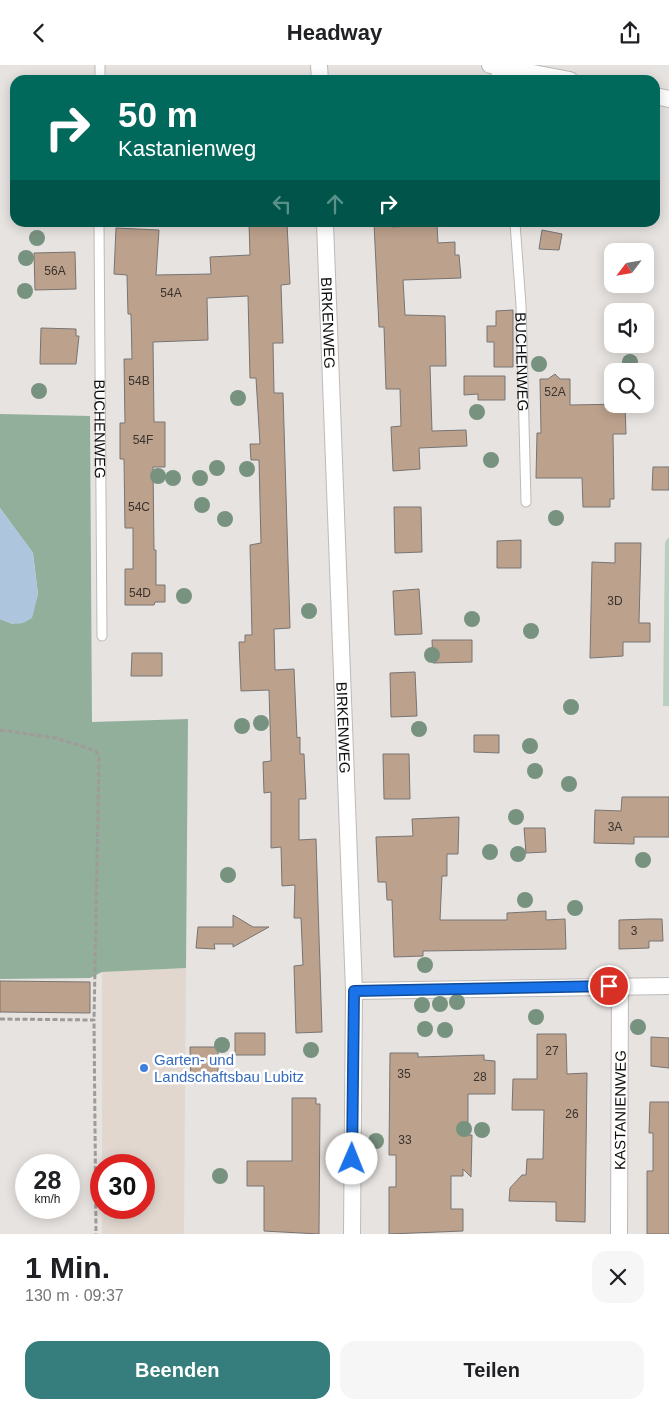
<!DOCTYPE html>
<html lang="de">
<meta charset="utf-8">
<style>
body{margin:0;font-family:Arial,sans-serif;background:#f6f6f6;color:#202124;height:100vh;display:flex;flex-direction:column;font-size:19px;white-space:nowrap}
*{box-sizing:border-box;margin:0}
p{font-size:16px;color:#757577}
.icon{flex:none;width:28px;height:28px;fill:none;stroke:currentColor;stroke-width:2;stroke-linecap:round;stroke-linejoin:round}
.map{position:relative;height:1169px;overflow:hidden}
.side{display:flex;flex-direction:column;background:#fff;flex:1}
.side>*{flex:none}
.banner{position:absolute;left:10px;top:10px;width:650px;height:152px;border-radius:15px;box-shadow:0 2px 12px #0003;background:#00695c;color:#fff;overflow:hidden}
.needle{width:32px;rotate:239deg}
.fabs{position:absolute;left:604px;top:178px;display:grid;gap:10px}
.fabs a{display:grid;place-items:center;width:50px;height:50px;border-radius:10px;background:#fff;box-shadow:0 2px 12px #0003;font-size:25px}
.speed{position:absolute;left:15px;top:1089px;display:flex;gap:10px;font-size:25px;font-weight:700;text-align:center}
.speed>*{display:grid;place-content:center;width:65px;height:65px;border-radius:50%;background:#fff;box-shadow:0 2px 12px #0003;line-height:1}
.speed small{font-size:12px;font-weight:400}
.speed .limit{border:8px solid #d22;background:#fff;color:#111}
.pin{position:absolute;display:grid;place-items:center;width:42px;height:42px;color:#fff;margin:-21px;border:2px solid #fff;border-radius:50%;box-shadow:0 1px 5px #0007}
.me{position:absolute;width:55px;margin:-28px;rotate:1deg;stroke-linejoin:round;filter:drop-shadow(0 0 4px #0008)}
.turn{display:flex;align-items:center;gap:18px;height:105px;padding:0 25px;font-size:22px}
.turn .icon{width:65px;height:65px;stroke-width:2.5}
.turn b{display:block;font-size:35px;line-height:42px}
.lanes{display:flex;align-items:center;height:48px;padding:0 25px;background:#0003;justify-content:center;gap:25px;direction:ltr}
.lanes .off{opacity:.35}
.round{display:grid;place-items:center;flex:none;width:52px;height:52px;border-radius:15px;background:#f6f6f6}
.head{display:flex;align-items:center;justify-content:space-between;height:85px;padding:0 25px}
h1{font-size:30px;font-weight:700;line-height:38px}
.button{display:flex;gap:10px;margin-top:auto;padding:10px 25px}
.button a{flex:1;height:58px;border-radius:15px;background:#367e7d;color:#fff;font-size:20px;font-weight:700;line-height:58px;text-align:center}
.button a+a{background:#f6f6f6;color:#202124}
header{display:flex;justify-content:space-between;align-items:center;height:65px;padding:0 25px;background:#fff;font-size:22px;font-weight:700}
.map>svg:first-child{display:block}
.built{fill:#e1d7cf}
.green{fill:#bbcfc1}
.forest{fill:#92af9b}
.water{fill:#aec5de}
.building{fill:#bca18d;stroke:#787472}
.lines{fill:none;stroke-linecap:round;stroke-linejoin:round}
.service-casing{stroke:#bebab8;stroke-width:11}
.minor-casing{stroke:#bebab8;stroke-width:18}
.path{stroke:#9e9b99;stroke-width:3;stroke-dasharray:5 2.5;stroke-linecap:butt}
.service{stroke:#fff;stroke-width:9}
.minor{stroke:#fff;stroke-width:16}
.tree{fill:#789280}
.route-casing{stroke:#114b97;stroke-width:12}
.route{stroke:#1a73e8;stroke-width:9}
.shop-dot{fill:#3f7fe0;stroke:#fff;stroke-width:2}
.labels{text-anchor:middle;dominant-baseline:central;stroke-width:5;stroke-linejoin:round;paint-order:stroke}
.number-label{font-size:12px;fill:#3a322c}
.street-label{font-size:15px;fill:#0e0d0c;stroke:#fff}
.shop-label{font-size:15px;fill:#366cbe;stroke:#fff;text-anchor:start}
</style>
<header><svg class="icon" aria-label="back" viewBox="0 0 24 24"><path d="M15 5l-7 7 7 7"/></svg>Headway<svg class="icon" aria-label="share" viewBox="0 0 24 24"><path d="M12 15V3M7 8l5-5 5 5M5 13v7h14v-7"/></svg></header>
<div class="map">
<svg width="669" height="1169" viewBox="0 0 669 1169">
<rect width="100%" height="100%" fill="#e7e3e0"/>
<path class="built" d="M186,903L184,1169H102V1143L144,1142V1100H102V907Z"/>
<path class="green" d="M669,472V641H663L665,477Z"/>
<path class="forest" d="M0,349L90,351L92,657L188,654L186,903L102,907L90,913L0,914V554L13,559L38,530L33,488L0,443Z"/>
<path class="water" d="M0,443L33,488L38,530L32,553C21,561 12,560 0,554Z"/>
<path class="building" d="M249,158H287L290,219L281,220L283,278H273L274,328H283L290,563L274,564L275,605L294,604L297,673L300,672V689H304L306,734H299V775L316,774L322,967L296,968L294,901L303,900L301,853H294L295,820L282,821L281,782L271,783V727L264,728L263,697L271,696V690L269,625L241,626L239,577H245V570H252L250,480L261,478L259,395H251L250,379H260L256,313H250L248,231L207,233L208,275L153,277L154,357H165V402H153L154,485H156V520H165V537H155L154,540H125V504H133V463H125L124,394H120V358H125L124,294H132L131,249H128L127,210L114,209L116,163L159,165L156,210L211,209L210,192L250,190Z
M374,158H392V162L437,160L438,178L455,177V190H459L461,213L403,215L405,250L445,251L446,301H430L432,366L466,365L467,381L419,383L420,404L393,406L391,362L401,361L400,324H386L384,262H379Z
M542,165L562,169L559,185L539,184Z
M75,187L76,224L35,225L34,188Z
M513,245V302H494V277H487V261H496V246Z
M41,263L76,264V271H79L76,299H40Z
M555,309L560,314H570V340L625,339L626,369H613L614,434H610V442H583L582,413H536L537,368H541L540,314H548Z
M464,311H505V335H478V329L464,330Z
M653,402H669V425H652Z
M394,442H421L422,487L395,488Z
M521,475V503H497V476Z
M615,478H641L639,558H650V577H623V591L590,593L592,497L615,498Z
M419,524L422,569L395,570L393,526Z
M432,575H472V597L433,598Z
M132,588H162V611H131Z
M415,607L417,651L391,652L390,608Z
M474,670H499V688L474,687Z
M383,689H409L410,734H384Z
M622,732H669V772H634V779L594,778L595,745L621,746Z
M459,752L458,789H447V811H442L440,855H507V848L546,846V855L565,854L566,884L423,886V891L394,892L392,835H387L386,817H378L376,772L413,771L412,754Z
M524,763H545L546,787L526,788Z
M233,850L253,862H269L233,882V879H214L215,884L196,883L198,862H233Z
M648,854H662L663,876H649V883L619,884V855Z
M0,916L90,917V948L0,947Z
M235,968H265V990H235Z
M537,969H566L567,1009L587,1008L585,1157L556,1156V1137L509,1136L510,1123L522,1110H526L527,1094H543L544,1045H512L513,1014H537Z
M651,972L669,973V1003L651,1001Z
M190,982H218V1018H191Z
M390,988H418V992L484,990V995L495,996V1029H468V1070H472L471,1112L463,1104V1111H451V1144H463V1166L389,1169V1122H396V1090H389Z
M292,1033H316V1039H320L319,1169L264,1166V1121H247V1096H292Z
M650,1037H669V1169H647V1106H653V1068H649Z"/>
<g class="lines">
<defs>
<g id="service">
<path d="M495,1L497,15"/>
<path d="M100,15V0"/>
<path id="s1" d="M99,158L102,571"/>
<path id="s2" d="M515,158L521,240L526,437"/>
</g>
<g id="minor">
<path d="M319,0L320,15"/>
<path d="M490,0L570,15"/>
<path d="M655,31L669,34"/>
<path id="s3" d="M325,158L354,926L352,1169"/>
<path d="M354,926L669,921"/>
<path id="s4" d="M619,1169L620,921"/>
</g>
</defs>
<use href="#service" class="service-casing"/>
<use href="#minor" class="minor-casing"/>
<path class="path" d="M0,665L56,673L96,686L99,693L94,955
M0,954L94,955L96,1169"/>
<use href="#service" class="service"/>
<use href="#minor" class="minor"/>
</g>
<g class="tree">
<circle cx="37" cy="173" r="8"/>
<circle cx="26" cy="193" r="8"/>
<circle cx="25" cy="226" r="8"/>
<circle cx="630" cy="297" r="8"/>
<circle cx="539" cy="299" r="8"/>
<circle cx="39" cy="326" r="8"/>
<circle cx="238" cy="333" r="8"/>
<circle cx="477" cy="347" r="8"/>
<circle cx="491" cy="395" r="8"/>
<circle cx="217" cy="403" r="8"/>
<circle cx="247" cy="404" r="8"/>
<circle cx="158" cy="411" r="8"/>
<circle cx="173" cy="413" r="8"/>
<circle cx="200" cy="413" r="8"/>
<circle cx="202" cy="440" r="8"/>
<circle cx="556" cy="453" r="8"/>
<circle cx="225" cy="454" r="8"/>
<circle cx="184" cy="531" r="8"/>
<circle cx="309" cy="546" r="8"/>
<circle cx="472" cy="554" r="8"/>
<circle cx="531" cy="566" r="8"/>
<circle cx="432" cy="590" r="8"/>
<circle cx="571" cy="642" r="8"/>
<circle cx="261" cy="658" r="8"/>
<circle cx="242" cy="661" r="8"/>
<circle cx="419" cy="664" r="8"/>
<circle cx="530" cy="681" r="8"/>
<circle cx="535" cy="706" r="8"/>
<circle cx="569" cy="719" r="8"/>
<circle cx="516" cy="752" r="8"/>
<circle cx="490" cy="787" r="8"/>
<circle cx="518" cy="789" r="8"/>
<circle cx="643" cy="795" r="8"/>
<circle cx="228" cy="810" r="8"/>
<circle cx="525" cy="835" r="8"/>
<circle cx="575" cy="843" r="8"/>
<circle cx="425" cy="900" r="8"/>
<circle cx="457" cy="937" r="8"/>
<circle cx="440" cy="939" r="8"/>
<circle cx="422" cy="940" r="8"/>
<circle cx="536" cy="952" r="8"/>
<circle cx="638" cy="962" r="8"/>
<circle cx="425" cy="964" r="8"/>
<circle cx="445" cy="965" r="8"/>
<circle cx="222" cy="980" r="8"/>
<circle cx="311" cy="985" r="8"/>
<circle cx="464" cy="1064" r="8"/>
<circle cx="482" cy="1065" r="8"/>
<circle cx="376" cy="1076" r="8"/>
<circle cx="220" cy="1111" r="8"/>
</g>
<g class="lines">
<defs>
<path id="route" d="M352,1094L354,926L609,921"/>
</defs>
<use href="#route" class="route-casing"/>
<use href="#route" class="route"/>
</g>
<circle class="shop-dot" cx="144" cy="1003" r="5"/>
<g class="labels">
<g class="number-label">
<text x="55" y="206">56A</text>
<text x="171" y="228">54A</text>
<text x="139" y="316">54B</text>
<text x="555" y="327">52A</text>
<text x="143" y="375">54F</text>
<text x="139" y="442">54C</text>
<text x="140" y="528">54D</text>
<text x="615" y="536">3D</text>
<text x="615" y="762">3A</text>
<text x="634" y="866">3</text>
<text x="552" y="986">27</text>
<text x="404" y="1009">35</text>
<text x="480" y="1012">28</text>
<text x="572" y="1049">26</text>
<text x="405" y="1075">33</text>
</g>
<g class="street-label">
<text stroke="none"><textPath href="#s3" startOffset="100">BIRKENWEG</textPath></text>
<text stroke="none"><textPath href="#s2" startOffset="139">BUCHENWEG</textPath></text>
<text stroke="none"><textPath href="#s1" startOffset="206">BUCHENWEG</textPath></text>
<text stroke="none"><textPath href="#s3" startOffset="505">BIRKENWEG</textPath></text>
<text stroke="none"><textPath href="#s4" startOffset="124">KASTANIENWEG</textPath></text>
</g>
<g class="shop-label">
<text x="154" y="994">Garten- und<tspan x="154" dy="17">Landschaftsbau Lubitz</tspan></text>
</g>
</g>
</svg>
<div class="fabs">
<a><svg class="needle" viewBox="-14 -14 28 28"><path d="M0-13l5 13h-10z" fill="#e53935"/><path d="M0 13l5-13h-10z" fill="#757577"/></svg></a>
<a><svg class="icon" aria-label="sound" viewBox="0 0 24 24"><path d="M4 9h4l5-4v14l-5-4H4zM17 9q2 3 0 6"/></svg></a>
<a><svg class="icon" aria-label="search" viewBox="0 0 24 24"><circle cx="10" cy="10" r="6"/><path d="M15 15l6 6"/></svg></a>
</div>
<div class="speed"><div>28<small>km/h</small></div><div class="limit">30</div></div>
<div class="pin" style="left:609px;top:921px;background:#d93025"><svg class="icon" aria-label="arrive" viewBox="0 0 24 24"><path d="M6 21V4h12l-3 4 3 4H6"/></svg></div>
<svg class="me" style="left:352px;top:1094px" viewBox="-20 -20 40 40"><circle r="19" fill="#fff"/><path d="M0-13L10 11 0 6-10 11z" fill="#1a73e8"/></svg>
<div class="banner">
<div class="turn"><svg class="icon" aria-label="right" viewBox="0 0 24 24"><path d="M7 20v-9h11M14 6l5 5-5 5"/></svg><div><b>50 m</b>Kastanienweg</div></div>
<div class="lanes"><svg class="icon off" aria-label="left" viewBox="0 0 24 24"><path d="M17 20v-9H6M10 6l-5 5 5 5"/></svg><svg class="icon off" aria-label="ahead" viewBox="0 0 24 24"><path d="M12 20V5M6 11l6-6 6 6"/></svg><svg class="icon" aria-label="right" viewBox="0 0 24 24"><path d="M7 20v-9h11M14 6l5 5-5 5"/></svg></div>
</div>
</div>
<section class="side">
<div class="head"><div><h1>1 Min.</h1><p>130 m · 09:37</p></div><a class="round"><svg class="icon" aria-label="close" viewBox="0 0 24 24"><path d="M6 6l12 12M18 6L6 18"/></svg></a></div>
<div class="button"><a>Beenden</a><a>Teilen</a></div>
</section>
